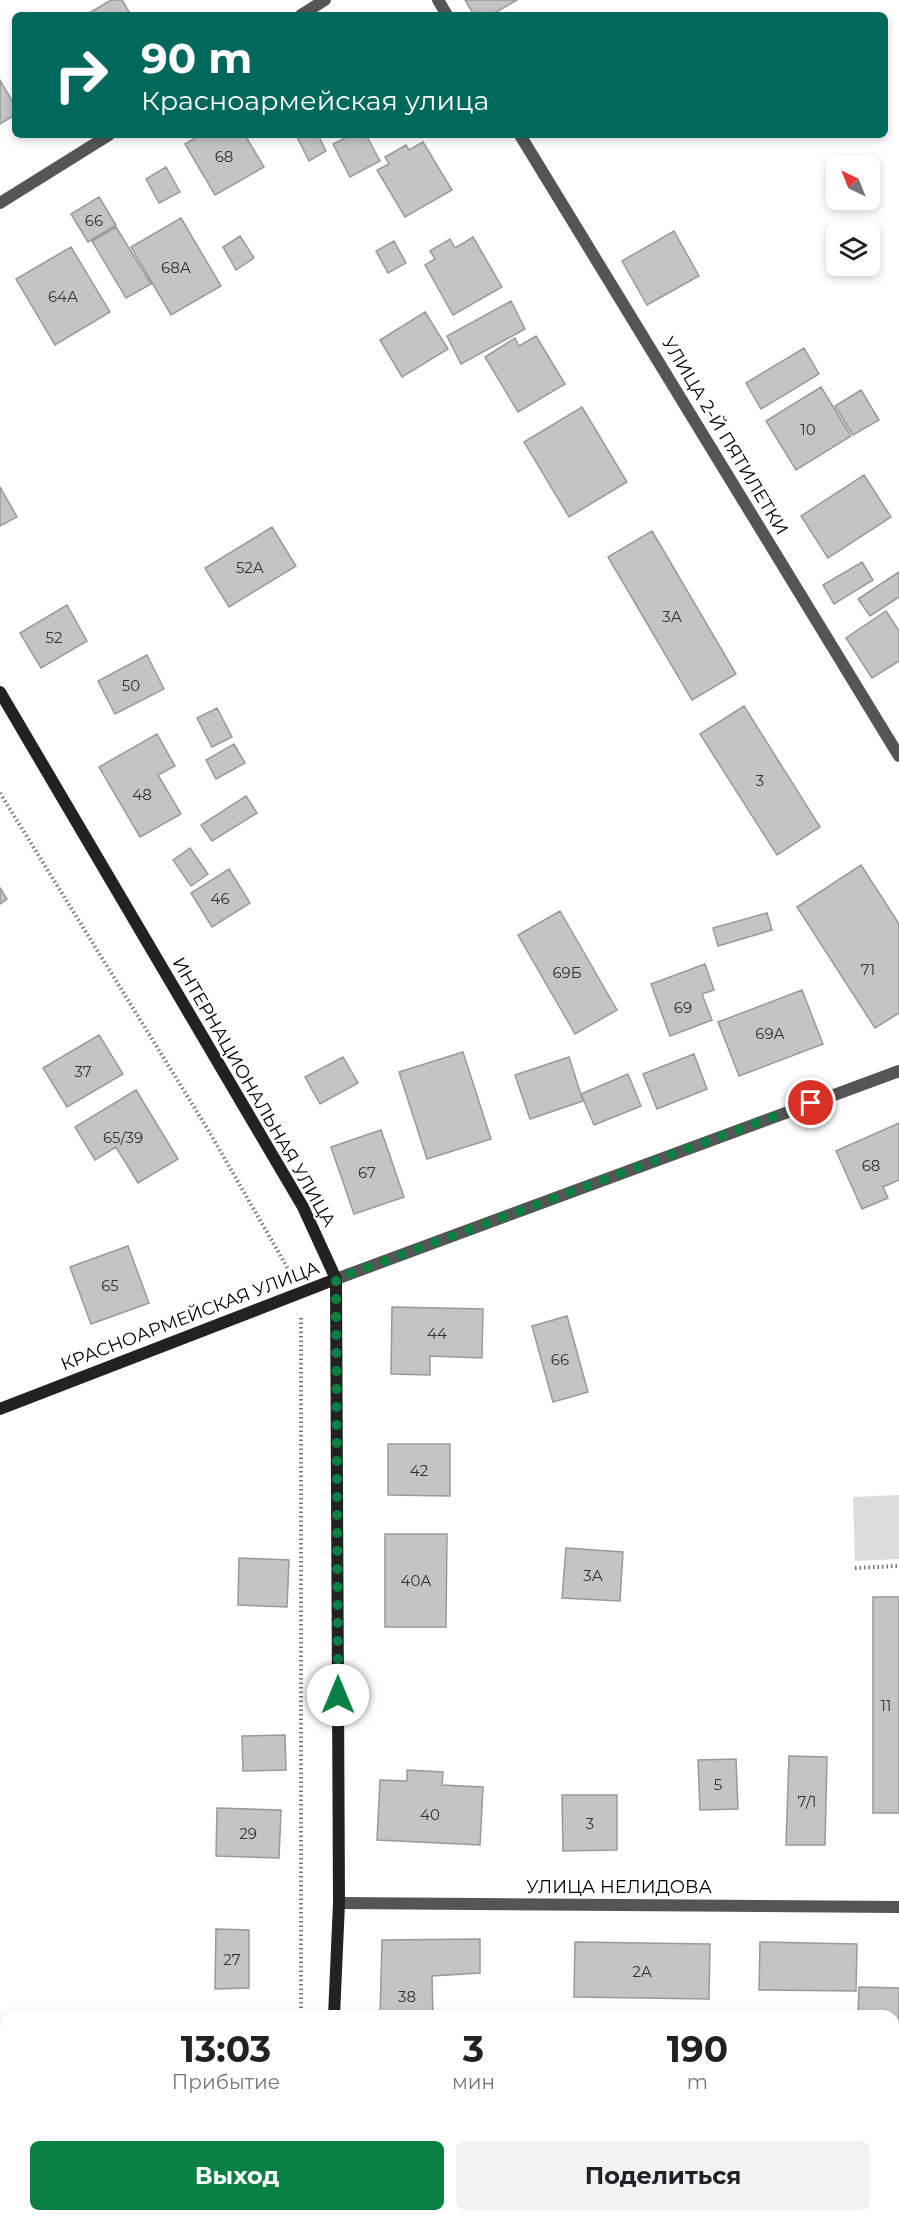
<!DOCTYPE html>
<html lang="ru">
<meta charset="utf-8">
<style>
body{margin:0;font-family:Montserrat,sans-serif;background:#f2f2f2;color:#202124;height:100vh;display:flex;flex-direction:column;font-size:22px;white-space:nowrap}
*{box-sizing:border-box;margin:0}
p{font-size:20px;color:#757577}
.icon{flex:none;width:33px;height:33px;fill:none;stroke:currentColor;stroke-width:2;stroke-linecap:round;stroke-linejoin:round}
.map{position:relative;flex:1;overflow:hidden}
.details{position:absolute;left:0px;top:2010px;width:900px;height:212px;display:flex;flex-direction:column;background:#fff;border-radius:18px 18px 0 0;box-shadow:0 3px 9px #0003}
.details>*{flex:none}
.hud{position:absolute;left:12px;top:12px;width:876px;height:126px;border-radius:9px;box-shadow:0 3px 9px #0003;background:#00695c;color:#fff;overflow:hidden}
.needle{width:39px;rotate:317deg}
.controls{position:absolute;left:826px;top:156px;display:grid;gap:12px}
.controls a{display:grid;place-items:center;width:54px;height:54px;border-radius:9px;background:#fff;box-shadow:0 3px 9px #0003;font-size:30px}
.pin{position:absolute;display:grid;place-items:center;width:51px;height:51px;color:#fff;margin:-26px;border:3px solid #fff;border-radius:50%;box-shadow:0 2px 6px #0007}
.me{position:absolute;width:66px;margin:-33px;rotate:0deg;stroke-linejoin:round;filter:drop-shadow(0 0 4px #0008)}
.turn{display:flex;align-items:center;gap:21px;height:126px;padding:0 30px;font-size:27px}
.turn .icon{width:78px;height:78px;stroke-width:2.5}
.turn b{display:block;font-size:42px;line-height:51px}
.eta{display:flex;justify-content:space-evenly;align-items:center;height:102px;text-align:center}
.eta b{font-size:36px;font-weight:700;line-height:42px}
.cta{display:flex;gap:12px;margin-top:auto;padding:12px 30px}
.cta a{flex:1;height:69px;border-radius:9px;background:#0b8043;color:#fff;font-size:24px;font-weight:700;line-height:69px;text-align:center}
.cta a+a{background:#f2f2f2;color:#202124}
.map>svg:first-child{display:block}
.park{fill:#dcdcdc}
.building{fill:#c4c4c4;stroke:#999;stroke-width:1.5}
.lines{fill:none;stroke-linecap:round;stroke-linejoin:round}
.path{stroke:#777;stroke-width:4;stroke-dasharray:1.5 3;stroke-linecap:butt}
.minor{stroke:#555;stroke-width:12}
.tertiary{stroke:#555;stroke-width:12}
.secondary{stroke:#222;stroke-width:12}
.route{stroke:#0b8043;stroke-width:10;stroke-dasharray:0 18}
.labels{text-anchor:middle;dominant-baseline:central;stroke-width:4.5;stroke-linejoin:round;paint-order:stroke}
.number-label{font-size:15px;fill:#313131}
.street-label{font-size:18px;fill:#000;stroke:#fff}
</style>
<div class="map">
<svg width="899" height="2221" viewBox="0 0 899 2221">
<rect width="100%" height="100%" fill="#fff"/>
<path class="park" d="M899,1495V1559L855,1561L853,1497Z"/>
<path class="building" d="M111,0H122L131,15H86Z
M465,0H517L491,15H474Z
M0,80L15,106V115L0,124Z
M200,135H245L264,167L215,195L185,144Z
M296,135H318L326,151L309,161Z
M351,135H366L380,161L350,177L333,144Z
M423,142L452,190L405,217L377,170L389,164L385,157L406,145L409,150Z
M166,167L180,192L159,203L146,179Z
M99,197L116,225L88,242L71,214Z
M181,218L221,286L171,315L131,247Z
M116,227L151,284L126,298L92,241Z
M674,231L699,276L647,305L622,261Z
M240,236L254,258L236,270L223,247Z
M473,237L502,287L453,315L425,265L435,259L430,251L450,239L455,248Z
M394,241L406,263L388,273L376,251Z
M71,247L110,312L55,345L16,279Z
M511,301L525,329L461,364L447,336Z
M425,312L448,349L402,377L380,340Z
M536,336L565,384L518,412L485,357L515,338L519,346Z
M804,348L819,374L761,409L746,383Z
M821,387L851,436L796,470L766,421Z
M861,390L879,420L853,435L835,406Z
M582,407L627,482L569,517L524,442Z
M864,475L891,517L828,558L801,516Z
M0,487L17,517L0,526Z
M272,527L296,566L229,607L205,568Z
M652,531L736,674L692,700L608,557Z
M862,562L873,580L834,604L823,585Z
M899,572V597L870,616L858,599Z
M67,605L87,641L41,668L20,633Z
M886,611L899,631V661L872,678L846,638Z
M147,655L164,689L115,714L98,681Z
M744,706L820,827L777,855L700,734Z
M217,708L232,737L212,747L197,718Z
M157,734L175,766L158,775L181,814L140,837L99,767Z
M234,744L245,763L216,779L206,760Z
M246,796L257,813L212,841L201,825Z
M190,848L208,874L191,886L173,860Z
M861,865L899,924V1013L875,1028L797,907Z
M229,869L250,903L212,927L191,893Z
M0,888L7,899L0,904Z
M560,911L617,1010L575,1034L518,935Z
M767,913L772,930L718,946L713,928Z
M705,964L714,990L702,994L712,1020L670,1036L651,984Z
M802,990L823,1044L739,1076L718,1022Z
M99,1035L123,1074L67,1107L43,1068Z
M463,1052L491,1139L427,1159L399,1072Z
M694,1054L707,1089L657,1109L643,1074Z
M343,1057L358,1083L320,1104L305,1077Z
M569,1057L583,1101L530,1119L515,1075Z
M628,1074L641,1106L594,1125L581,1094Z
M136,1090L178,1159L138,1183L116,1147L95,1160L75,1127Z
M899,1123V1180L883,1187L888,1198L862,1209L836,1151Z
M381,1130L404,1197L354,1214L331,1147Z
M128,1246L149,1303L91,1324L70,1267Z
M392,1307L483,1309L482,1358L430,1356V1375L391,1374Z
M567,1316L588,1392L553,1402L532,1326Z
M388,1444H450V1496L388,1495Z
M385,1534H447L446,1627H385Z
M566,1548L623,1552L620,1601L562,1598Z
M239,1558L289,1560L287,1607L238,1605Z
M873,1597H899V1813H873Z
M285,1735L286,1770L243,1771L242,1736Z
M789,1756L827,1757L825,1845H786Z
M736,1759L738,1809L700,1810L698,1760Z
M407,1770L443,1772L442,1785L483,1787L480,1845L377,1840L380,1780L407,1781Z
M562,1795H617V1850L563,1851Z
M217,1808L281,1810L279,1858L216,1856Z
M216,1929L249,1930V1988L215,1989Z
M480,1939V1973L432,1976L433,2016H380L382,1940Z
M575,1942L710,1944L709,1999L574,1997Z
M760,1942L857,1944L856,1991L759,1990Z
M859,1987L899,1988V2221H850V2216H894V2016H858Z
M575,2216H632V2221H573Z"/>
<g class="lines">
<path class="path" d="M0,793L207,1128L291,1274
M301,1318V2016
M855,1568L899,1566
M291,2221V2216"/>
<path class="minor" d="M438,0L447,15
M301,15L325,0
M520,135L899,756
M0,203L109,135
M339,1903L899,1907"/>
<path class="tertiary" d="M336,1279L899,1071"/>
<path class="secondary" d="M0,692L303,1207L336,1279L339,1903L334,2016
M0,1409L336,1279
M325,2221V2216"/>
</g>
<g class="lines">
<path class="route" d="M338,1695L336,1279L811,1103"/>
</g>
<g class="labels">
<g class="number-label">
<text x="224" y="156">68</text>
<text x="94" y="220">66</text>
<text x="176" y="267">68А</text>
<text x="63" y="296">64А</text>
<text x="808" y="429">10</text>
<text x="250" y="567">52А</text>
<text x="672" y="616">3А</text>
<text x="54" y="637">52</text>
<text x="131" y="685">50</text>
<text x="760" y="780">3</text>
<text x="142" y="794">48</text>
<text x="220" y="898">46</text>
<text x="868" y="969">71</text>
<text x="567" y="972">69Б</text>
<text x="683" y="1007">69</text>
<text x="770" y="1033">69А</text>
<text x="83" y="1071">37</text>
<text x="123" y="1137">65/39</text>
<text x="871" y="1165">68</text>
<text x="367" y="1172">67</text>
<text x="110" y="1285">65</text>
<text x="437" y="1333">44</text>
<text x="560" y="1359">66</text>
<text x="419" y="1470">42</text>
<text x="593" y="1575">3А</text>
<text x="416" y="1580">40А</text>
<text x="886" y="1705">11</text>
<text x="718" y="1784">5</text>
<text x="807" y="1801">7/1</text>
<text x="430" y="1814">40</text>
<text x="590" y="1823">3</text>
<text x="248" y="1833">29</text>
<text x="232" y="1959">27</text>
<text x="642" y="1971">2А</text>
<text x="407" y="1996">38</text>
</g>
<g class="street-label">
<text transform="translate(725 436) rotate(59)">УЛИЦА 2-Й ПЯТИЛЕТКИ</text>
<text transform="translate(254 1092) rotate(60)">ИНТЕРНАЦИОНАЛЬНАЯ УЛИЦА</text>
<text transform="translate(190 1316) rotate(-21)">КРАСНОАРМЕЙСКАЯ УЛИЦА</text>
<text x="619" y="1887">УЛИЦА НЕЛИДОВА</text>
</g>
</g>
</svg>
<div class="controls">
<a><svg class="needle" viewBox="-14 -14 28 28"><path d="M0-13l5 13h-10z" fill="#e53935"/><path d="M0 13l5-13h-10z" fill="#757577"/></svg></a>
<a><svg class="icon" aria-label="layers" viewBox="0 0 24 24"><path d="M12 4l9 5-9 5-9-5zM3 14l9 5 9-5"/></svg></a>
</div>
<div class="pin" style="left:811px;top:1103px;background:#d93025"><svg class="icon" aria-label="arrive" viewBox="0 0 24 24"><path d="M6 21V4h12l-3 4 3 4H6"/></svg></div>
<svg class="me" style="left:338px;top:1695px" viewBox="-20 -20 40 40"><circle r="19" fill="#fff"/><path d="M0-13L10 11 0 6-10 11z" fill="#0b8043"/></svg>
<div class="hud">
<div class="turn"><svg class="icon" aria-label="right" viewBox="0 0 24 24"><path d="M7 20v-9h11M14 6l5 5-5 5"/></svg><div><b>90 m</b>Красноармейская улица</div></div>
</div>
<section class="details">
<div class="eta">
<div><b>13:03</b><p>Прибытие</p></div>
<div><b>3</b><p>мин</p></div>
<div><b>190</b><p>m</p></div>
</div>
<div class="cta"><a>Выход</a><a>Поделиться</a></div>
</section>
</div>
